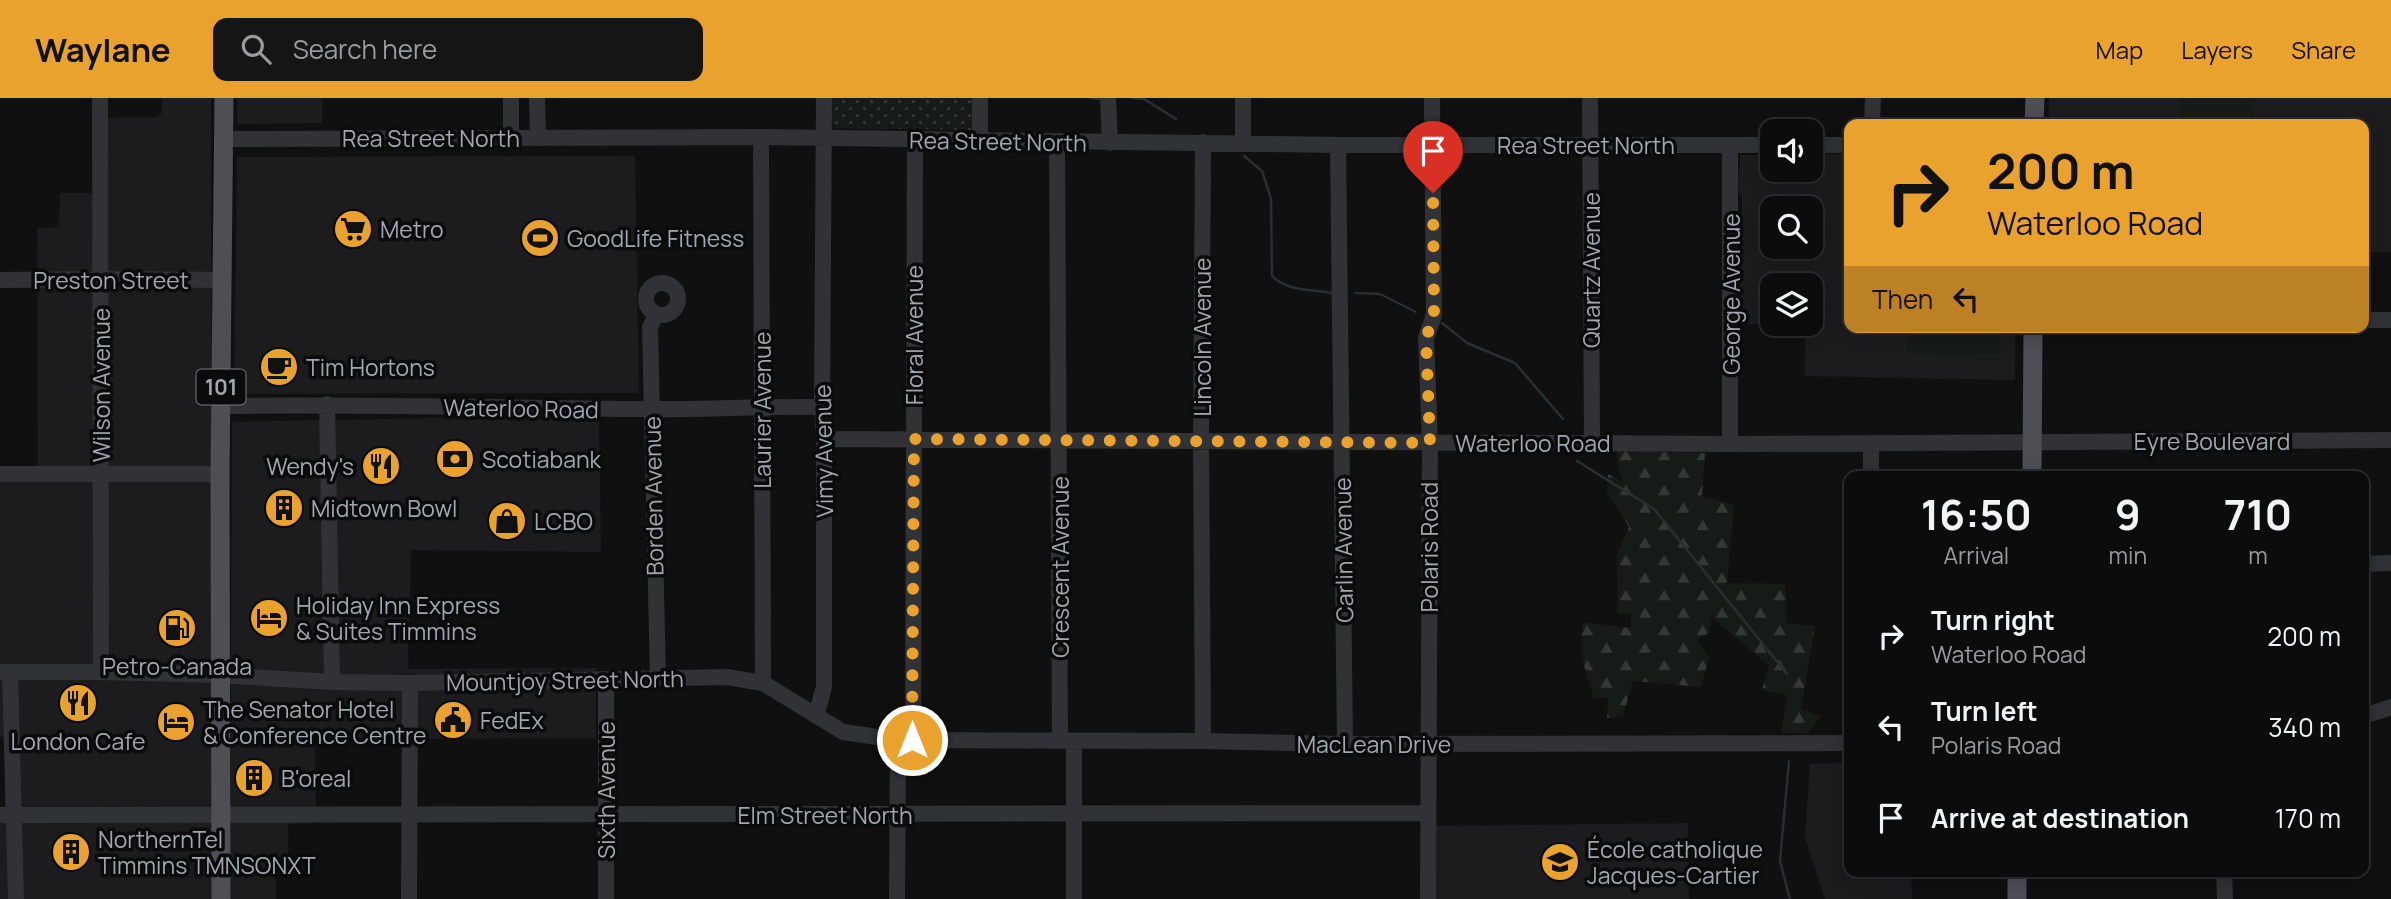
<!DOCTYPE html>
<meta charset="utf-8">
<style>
body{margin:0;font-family:Manrope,sans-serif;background:#151516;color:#f1f3f6;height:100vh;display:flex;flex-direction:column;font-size:26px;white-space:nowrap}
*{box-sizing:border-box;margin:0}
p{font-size:23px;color:#9a9b9d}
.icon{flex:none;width:38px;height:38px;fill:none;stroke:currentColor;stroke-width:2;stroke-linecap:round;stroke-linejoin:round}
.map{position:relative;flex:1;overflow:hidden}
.drawer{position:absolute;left:1844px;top:373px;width:525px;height:406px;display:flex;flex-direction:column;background:#0c0c0d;border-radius:14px;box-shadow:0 4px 18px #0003,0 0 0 2px #2c2c2e}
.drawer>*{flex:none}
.hud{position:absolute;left:1844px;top:21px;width:525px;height:214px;border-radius:14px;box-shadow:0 4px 18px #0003,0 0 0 2px #2c2c2e;background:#eaa22e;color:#111;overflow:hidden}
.tools{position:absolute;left:1760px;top:21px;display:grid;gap:14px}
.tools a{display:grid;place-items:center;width:63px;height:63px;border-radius:14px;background:#0c0c0d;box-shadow:0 4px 18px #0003,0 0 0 2px #2c2c2e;font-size:35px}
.pin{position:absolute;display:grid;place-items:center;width:60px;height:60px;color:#fff;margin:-72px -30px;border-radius:50% 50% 50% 0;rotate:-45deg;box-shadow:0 0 7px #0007}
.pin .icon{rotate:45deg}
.me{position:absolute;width:77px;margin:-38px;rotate:0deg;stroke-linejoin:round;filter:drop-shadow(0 0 5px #0008)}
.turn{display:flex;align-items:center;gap:24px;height:147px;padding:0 28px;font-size:32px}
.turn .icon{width:91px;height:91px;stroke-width:2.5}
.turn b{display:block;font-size:49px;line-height:60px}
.then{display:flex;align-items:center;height:66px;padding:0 28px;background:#0003;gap:14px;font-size:26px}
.eta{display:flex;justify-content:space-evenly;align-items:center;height:119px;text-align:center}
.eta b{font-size:42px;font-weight:700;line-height:49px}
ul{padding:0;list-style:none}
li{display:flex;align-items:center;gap:21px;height:91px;padding:0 28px}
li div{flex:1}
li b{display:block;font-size:26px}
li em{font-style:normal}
header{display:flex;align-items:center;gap:42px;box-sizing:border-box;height:98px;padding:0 35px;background:#eaa22e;color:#111}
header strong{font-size:33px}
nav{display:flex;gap:38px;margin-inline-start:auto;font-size:24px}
.search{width:490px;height:63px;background:#151516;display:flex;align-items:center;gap:18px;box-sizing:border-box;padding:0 24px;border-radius:14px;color:#9a9b9d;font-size:26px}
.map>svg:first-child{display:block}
.built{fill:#1c1c1e;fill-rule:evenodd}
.grass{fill:#161b17}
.forest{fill:url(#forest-firs)}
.park{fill:url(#park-dots)}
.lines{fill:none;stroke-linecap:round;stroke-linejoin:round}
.stream{stroke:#272f34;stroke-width:2.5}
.minor{stroke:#313236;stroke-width:16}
.major{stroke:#4d4f55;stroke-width:19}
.route{stroke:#eaa22e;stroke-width:12;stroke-dasharray:0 21.6}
.labels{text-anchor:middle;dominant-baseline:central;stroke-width:7;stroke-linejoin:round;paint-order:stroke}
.shield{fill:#0b0b0c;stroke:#747880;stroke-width:2}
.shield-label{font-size:21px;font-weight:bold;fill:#a1a7b1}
.street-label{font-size:23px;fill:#a1a7b1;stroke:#0b0b0c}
.poi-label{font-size:23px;fill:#a1a7b1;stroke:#0b0b0c;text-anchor:start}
</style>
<header>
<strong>Waylane</strong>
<div class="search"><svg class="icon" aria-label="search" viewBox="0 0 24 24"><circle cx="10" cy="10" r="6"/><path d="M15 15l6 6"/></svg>Search here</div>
<nav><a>Map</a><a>Layers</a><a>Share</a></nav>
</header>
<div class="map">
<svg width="2391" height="801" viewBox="0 0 2391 801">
<defs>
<pattern id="forest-firs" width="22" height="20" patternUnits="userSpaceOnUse" patternTransform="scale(1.75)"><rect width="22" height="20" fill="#161b17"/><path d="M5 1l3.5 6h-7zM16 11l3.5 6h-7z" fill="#353936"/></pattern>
<pattern id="park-dots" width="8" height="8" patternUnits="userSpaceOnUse" patternTransform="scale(1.75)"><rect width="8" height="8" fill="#161b17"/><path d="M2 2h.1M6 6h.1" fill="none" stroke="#353936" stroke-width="1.8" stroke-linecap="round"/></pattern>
</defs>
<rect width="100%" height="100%" fill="#101011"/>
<path class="built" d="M162,0H211L213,801H0V709H10L6,639H0V370L38,369L37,130L59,129L60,95H95L94,20L157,19L162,15Z
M237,0H322V25L237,26Z
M2049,0H2391V154H2364V26H2049Z
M1811,56H1850V229H2015V282L1805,278V226H1811V187H1773V226H1740L1739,158L1742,150V100L1738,93L1740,57H1773V72H1811ZM1773,110H1811V149H1773Z
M635,58L639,295L234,296L237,59Z
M432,320L599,322L601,454L411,452L408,571L596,570V640L315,641L316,725L288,726L289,777H276V801H230L232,324Z
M1850,664V774H1911L1912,801H1825L1805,740L1810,666Z
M1688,725L1689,801H1433L1432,728Z"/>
<path class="grass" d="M2181,0H2254V26H2181Z
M1907,229H2000V256L1907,255Z"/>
<path class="forest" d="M1617,353L1705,355L1702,398L1734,407L1727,485L1785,486L1787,525L1815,528L1801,611L1821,618L1808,635H1781L1787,597L1762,592L1769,568L1712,519L1709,535L1696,542L1709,559L1701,589L1633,583L1623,618L1607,620L1608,600H1594L1582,561V524L1631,530V516H1618L1617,455L1629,429L1607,394L1608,376L1623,384L1618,370Z"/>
<path class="park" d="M831,0H972V32L831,30Z"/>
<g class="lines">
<path class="stream" d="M1090,0L1099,1
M1132,0L1144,1L1176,21
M1244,58L1262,73L1271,101L1272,178C1289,194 1310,191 1332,195
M1356,195L1380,196L1416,214
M1442,225L1467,245L1515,265L1563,321
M1577,363L1654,411L1787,576
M1789,663L1780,763L1790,801"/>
<path class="minor" d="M100,0L101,574
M511,0V40
M537,0L538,40
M1108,0L1110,45
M1243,0V44
M1590,0L1592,345
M1872,26L1873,0
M761,39L763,585
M224,41L761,39L1338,47H1773
M1057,43L1060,643
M980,44V0
M1203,44L1201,344L1203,643
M1338,47L1345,646
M1730,47V346
M1811,47H1850
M0,182L102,181L223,182
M646 201a16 16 0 1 1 32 0a16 16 0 1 1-32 0Z
M656,217L650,229L658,580
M2364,222H2391
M327,306L332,584
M221,308C363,306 505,310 646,311C705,312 763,308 822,309
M824,341L1730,346L2391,342
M1871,345V378
M0,376H220
M2364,466L2391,465
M0,574H101L219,577L332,584L410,585L727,579L763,585L843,634L898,642L1203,643L1345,646L1850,645
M10,574L16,801
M816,618L824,589V341L822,309L824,0
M2364,618L2391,609
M913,642L915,42
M1074,643V801
M0,717L1428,715
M2224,774L2225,801
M409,801L410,585
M606,801V582
M897,801L898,642
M1428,801L1430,345L1426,240L1434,217L1432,0"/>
<path class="major" d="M2034,26L2035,0
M2032,378L2033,229
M221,801L220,376L224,0
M2017,801V774"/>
</g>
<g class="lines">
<path class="route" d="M912,642L914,341L1430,345L1426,240L1434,217L1433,95"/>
</g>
<defs>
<symbol id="supermarket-disc" viewBox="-11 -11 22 22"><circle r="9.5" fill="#eaa22e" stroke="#0b0b0c"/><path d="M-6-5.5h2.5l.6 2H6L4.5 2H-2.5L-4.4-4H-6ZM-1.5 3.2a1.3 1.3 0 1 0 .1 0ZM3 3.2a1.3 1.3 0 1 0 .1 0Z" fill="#111"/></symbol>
<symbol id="stadium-disc" viewBox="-11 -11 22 22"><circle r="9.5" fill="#eaa22e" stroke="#0b0b0c"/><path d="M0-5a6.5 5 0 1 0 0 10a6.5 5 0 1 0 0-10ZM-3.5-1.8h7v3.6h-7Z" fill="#111"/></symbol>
<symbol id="cafe-disc" viewBox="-11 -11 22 22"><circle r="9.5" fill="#eaa22e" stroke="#0b0b0c"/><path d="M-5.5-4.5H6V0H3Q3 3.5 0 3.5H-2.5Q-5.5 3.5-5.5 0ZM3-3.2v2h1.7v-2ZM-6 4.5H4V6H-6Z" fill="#111"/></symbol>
<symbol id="bank-disc" viewBox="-11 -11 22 22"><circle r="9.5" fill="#eaa22e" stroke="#0b0b0c"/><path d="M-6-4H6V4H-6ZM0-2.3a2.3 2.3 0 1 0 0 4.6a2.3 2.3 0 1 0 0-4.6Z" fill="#111"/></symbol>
<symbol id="restaurant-disc" viewBox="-11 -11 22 22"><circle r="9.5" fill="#eaa22e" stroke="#0b0b0c"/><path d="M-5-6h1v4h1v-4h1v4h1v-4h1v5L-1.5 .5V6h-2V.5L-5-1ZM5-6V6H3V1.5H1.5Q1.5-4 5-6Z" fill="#111"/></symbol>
<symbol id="building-disc" viewBox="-11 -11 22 22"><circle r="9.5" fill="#eaa22e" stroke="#0b0b0c"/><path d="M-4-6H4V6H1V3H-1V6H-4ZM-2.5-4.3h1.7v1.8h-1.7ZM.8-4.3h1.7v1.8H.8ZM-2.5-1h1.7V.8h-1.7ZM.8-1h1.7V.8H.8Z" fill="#111"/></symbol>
<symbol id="shop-disc" viewBox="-11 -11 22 22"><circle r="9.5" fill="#eaa22e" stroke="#0b0b0c"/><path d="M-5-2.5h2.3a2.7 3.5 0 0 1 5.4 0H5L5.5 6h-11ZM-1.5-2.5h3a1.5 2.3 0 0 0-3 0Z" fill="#111"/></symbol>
<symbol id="hotel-disc" viewBox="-11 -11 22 22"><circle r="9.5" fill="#eaa22e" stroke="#0b0b0c"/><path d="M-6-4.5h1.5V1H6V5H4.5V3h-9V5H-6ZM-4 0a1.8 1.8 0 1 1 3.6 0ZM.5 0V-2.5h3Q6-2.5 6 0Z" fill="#111"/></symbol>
<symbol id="fuel-disc" viewBox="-11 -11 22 22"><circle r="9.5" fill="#eaa22e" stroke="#0b0b0c"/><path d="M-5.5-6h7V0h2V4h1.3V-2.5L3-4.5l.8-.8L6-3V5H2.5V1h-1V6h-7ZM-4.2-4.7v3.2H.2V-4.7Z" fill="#111"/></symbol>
<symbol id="civic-disc" viewBox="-11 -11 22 22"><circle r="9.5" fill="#eaa22e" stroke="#0b0b0c"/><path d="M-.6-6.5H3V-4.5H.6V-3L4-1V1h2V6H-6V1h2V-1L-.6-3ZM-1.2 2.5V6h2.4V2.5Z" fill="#111"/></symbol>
<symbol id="school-disc" viewBox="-11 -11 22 22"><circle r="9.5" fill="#eaa22e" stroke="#0b0b0c"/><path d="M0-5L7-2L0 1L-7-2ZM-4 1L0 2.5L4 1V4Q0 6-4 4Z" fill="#111"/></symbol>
</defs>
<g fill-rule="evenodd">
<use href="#supermarket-disc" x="331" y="109" width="44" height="44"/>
<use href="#stadium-disc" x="518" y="118" width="44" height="44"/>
<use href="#cafe-disc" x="257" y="247" width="44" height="44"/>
<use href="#bank-disc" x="433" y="339" width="44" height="44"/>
<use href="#restaurant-disc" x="359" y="346" width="44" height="44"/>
<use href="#building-disc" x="262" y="388" width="44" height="44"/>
<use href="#shop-disc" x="485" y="401" width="44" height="44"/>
<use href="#hotel-disc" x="247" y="498" width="44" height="44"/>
<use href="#fuel-disc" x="155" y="508" width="44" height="44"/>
<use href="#restaurant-disc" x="56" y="583" width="44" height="44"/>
<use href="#civic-disc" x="431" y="600" width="44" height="44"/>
<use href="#hotel-disc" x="154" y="602" width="44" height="44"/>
<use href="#building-disc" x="232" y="658" width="44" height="44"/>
<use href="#building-disc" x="49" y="732" width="44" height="44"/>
<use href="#school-disc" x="1538" y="742" width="44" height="44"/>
</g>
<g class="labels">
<rect class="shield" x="196.5" y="271.5" width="49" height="35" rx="5"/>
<g class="shield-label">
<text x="221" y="289">101</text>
</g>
<g class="street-label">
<text x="431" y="40">Rea Street North</text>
<text transform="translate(998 43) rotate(1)">Rea Street North</text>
<text x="1586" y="47">Rea Street North</text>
<text transform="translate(1591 172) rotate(-90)">Quartz Avenue</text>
<text x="111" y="182">Preston Street</text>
<text transform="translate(1731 196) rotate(-90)">George Avenue</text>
<text transform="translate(914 237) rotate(-90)">Floral Avenue</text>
<text transform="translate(1202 239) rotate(-90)">Lincoln Avenue</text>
<text transform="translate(101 287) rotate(-90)">Wilson Avenue</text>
<text transform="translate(521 310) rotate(1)">Waterloo Road</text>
<text transform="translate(762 312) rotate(-90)">Laurier Avenue</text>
<text x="2212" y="343">Eyre Boulevard</text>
<text x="1533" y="345">Waterloo Road</text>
<text transform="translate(823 353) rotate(-91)">Vimy Avenue</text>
<text transform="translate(653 398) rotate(-91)">Borden Avenue</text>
<text transform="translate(1429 449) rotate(-90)">Polaris Road</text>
<text transform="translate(1343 452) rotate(-91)">Carlin Avenue</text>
<text transform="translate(1060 469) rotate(-90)">Crescent Avenue</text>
<text transform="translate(565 582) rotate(-1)">Mountjoy Street North</text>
<text x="1374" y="646">MacLean Drive</text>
<text transform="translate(606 692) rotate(-90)">Sixth Avenue</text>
<text x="825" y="717">Elm Street North</text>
</g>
<g class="poi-label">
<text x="380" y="131">Metro</text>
<text x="567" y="140">GoodLife Fitness</text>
<text x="306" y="269">Tim Hortons</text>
<text x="482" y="361">Scotiabank</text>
<text x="354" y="368" text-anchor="end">Wendy's</text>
<text x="311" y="410">Midtown Bowl</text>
<text x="534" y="423">LCBO</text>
<text x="296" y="507">Holiday Inn Express<tspan x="296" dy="26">&amp; Suites Timmins</tspan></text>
<text x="177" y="568" text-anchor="middle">Petro-Canada</text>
<text x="203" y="611">The Senator Hotel<tspan x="203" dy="26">&amp; Conference Centre</tspan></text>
<text x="480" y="622">FedEx</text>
<text x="78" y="643" text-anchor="middle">London Cafe</text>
<text x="281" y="680">B'oreal</text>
<text x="98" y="741">NorthernTel<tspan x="98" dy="26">Timmins TMNSONXT</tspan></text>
<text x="1587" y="751">École catholique<tspan x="1587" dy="26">Jacques-Cartier</tspan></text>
</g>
</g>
</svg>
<div class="tools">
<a><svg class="icon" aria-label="sound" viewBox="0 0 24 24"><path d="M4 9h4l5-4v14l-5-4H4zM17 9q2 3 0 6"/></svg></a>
<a><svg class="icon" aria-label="search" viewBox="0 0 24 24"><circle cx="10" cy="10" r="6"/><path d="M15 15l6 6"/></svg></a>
<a><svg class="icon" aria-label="layers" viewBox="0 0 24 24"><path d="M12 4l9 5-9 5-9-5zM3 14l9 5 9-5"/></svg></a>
</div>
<div class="pin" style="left:1433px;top:95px;background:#d93025"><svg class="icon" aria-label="arrive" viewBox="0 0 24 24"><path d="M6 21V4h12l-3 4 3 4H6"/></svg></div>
<svg class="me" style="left:912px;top:642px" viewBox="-20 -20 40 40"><circle r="17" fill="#eaa22e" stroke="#fff" stroke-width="3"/><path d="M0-11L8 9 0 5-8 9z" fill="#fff"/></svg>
<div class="hud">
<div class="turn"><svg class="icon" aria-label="right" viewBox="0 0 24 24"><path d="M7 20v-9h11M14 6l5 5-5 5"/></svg><div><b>200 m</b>Waterloo Road</div></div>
<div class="then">Then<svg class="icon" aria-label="left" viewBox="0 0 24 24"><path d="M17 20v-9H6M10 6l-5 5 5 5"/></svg></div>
</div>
<section class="drawer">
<div class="eta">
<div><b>16:50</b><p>Arrival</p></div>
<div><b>9</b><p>min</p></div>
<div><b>710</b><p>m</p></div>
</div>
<ul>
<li><svg class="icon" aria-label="right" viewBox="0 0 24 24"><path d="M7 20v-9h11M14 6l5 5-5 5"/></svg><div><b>Turn right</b><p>Waterloo Road</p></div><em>200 m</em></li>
<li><svg class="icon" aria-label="left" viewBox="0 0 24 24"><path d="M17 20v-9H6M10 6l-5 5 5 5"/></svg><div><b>Turn left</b><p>Polaris Road</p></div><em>340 m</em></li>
<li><svg class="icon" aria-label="arrive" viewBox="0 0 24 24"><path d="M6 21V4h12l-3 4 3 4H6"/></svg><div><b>Arrive at destination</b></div><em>170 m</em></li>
</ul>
</section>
</div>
